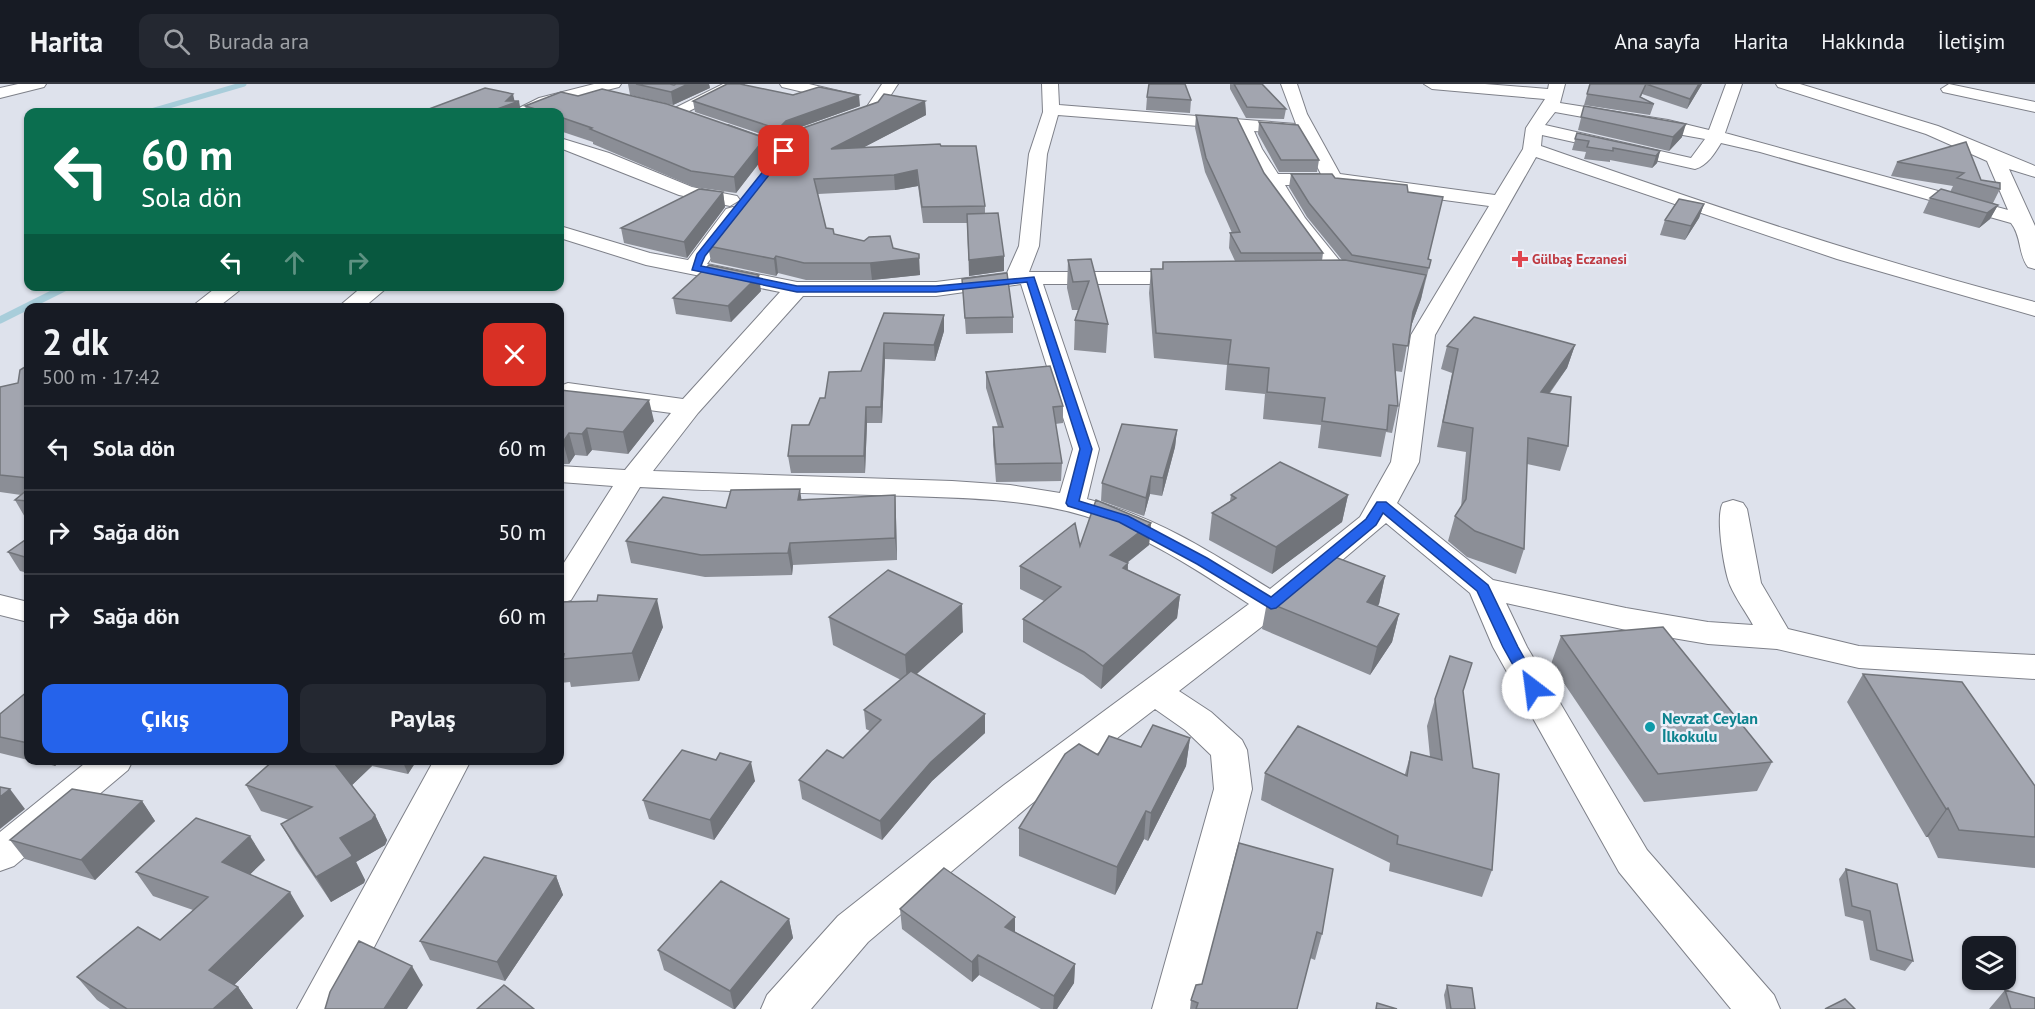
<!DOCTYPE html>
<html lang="tr">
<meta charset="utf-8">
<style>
body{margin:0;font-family:"PT Sans",sans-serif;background:#242831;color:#f1f3f6;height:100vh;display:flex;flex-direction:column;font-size:22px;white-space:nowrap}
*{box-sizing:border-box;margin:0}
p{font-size:20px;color:#9ea1a6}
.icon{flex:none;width:33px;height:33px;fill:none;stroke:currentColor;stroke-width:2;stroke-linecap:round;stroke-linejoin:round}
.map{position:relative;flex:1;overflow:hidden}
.drawer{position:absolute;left:24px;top:219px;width:540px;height:462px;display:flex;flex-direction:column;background:#171b24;border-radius:12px;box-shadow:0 2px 4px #0004}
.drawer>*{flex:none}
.hud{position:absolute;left:24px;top:24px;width:540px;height:183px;border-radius:12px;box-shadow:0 2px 4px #0004;background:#0b6e4f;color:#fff;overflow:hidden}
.tools{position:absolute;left:1962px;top:852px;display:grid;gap:12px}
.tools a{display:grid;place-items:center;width:54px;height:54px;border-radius:12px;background:#171b24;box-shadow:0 2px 4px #0004;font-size:30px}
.pin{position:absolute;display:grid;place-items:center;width:51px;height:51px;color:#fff;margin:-26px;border-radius:12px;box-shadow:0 3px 9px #0006}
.me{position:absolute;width:66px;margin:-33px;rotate:330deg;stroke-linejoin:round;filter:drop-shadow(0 0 4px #0008)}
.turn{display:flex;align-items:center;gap:21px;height:126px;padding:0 18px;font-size:27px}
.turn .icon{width:78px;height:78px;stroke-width:2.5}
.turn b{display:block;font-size:42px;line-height:51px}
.lanes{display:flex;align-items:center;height:57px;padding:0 18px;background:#0003;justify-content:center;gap:30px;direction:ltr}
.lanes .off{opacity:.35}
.round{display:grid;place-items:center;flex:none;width:63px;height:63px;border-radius:12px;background:#242831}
.summary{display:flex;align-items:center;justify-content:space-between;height:102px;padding:0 18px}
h1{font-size:36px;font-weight:800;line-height:45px}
.cta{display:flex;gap:12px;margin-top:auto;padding:12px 18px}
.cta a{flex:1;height:69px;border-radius:12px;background:#2563eb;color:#fff;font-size:24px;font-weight:800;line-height:69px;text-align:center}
.cta a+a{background:#242831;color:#f1f3f6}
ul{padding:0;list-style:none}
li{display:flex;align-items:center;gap:18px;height:84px;padding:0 18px;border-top:2px solid #363941}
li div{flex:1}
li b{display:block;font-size:22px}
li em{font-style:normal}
header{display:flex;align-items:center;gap:36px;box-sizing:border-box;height:84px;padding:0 30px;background:#171b24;border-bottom:2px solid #363941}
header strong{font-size:28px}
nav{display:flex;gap:33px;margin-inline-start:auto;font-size:21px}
.search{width:420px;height:54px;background:#242831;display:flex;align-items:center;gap:15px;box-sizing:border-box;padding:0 21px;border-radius:12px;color:#9ea1a6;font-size:22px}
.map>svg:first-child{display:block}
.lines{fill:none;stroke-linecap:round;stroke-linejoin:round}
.stream-far1{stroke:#a8cdda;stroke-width:5}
.stream{stroke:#a8cdda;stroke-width:7}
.minor-casing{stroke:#7e8089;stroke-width:2}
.minor{fill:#fff;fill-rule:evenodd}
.wall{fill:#8b8e96}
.shaded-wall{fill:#71747a}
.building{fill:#a2a5af;stroke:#71747a;stroke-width:1.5}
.route{fill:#2563eb;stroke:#184099;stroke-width:1.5}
.health-dot{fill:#e0444e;stroke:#eceff9;stroke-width:2}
.culture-dot{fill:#0f9aa8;stroke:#eceff9;stroke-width:2}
.labels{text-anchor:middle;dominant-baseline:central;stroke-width:5;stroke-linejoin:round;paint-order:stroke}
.far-health-label{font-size:14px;font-weight:bold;fill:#be3a42;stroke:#eceff9;text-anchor:start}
.culture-label{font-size:16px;font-weight:bold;fill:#0d838f;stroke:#eceff9;text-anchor:start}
</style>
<header>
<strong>Harita</strong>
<div class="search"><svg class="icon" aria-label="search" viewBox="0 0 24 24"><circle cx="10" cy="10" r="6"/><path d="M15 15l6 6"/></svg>Burada ara</div>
<nav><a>Ana sayfa</a><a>Harita</a><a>Hakkında</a><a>İletişim</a></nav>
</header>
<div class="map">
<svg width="2035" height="925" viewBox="0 0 2035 925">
<rect width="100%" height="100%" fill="#dee2ec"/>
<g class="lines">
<path class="stream-far1" d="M148,28L244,0"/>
<path class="stream" d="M0,236L68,202"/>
<defs>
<path id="minor" d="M18,0H46L44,3L0,14V4Z
M594,0H621L619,3L551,20L532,28H511L539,14Z
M723,0H744L681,31L675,33L667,28Z
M780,0H809L856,11L858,14L850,19L782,3Z
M882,0H898C887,16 874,45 850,39L848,35L866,24Z
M1042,0H1058L1059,21L1296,40L1281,0H1297L1307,30L1340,90L1495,111L1523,65L1526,44L1545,15L1432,5L1424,0H1485L1548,5L1549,0H1565L1560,19L1668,36L1709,46L1726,0H1742L1725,49L2008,126L1987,77L1926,50L1778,3L1776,0H1800L1938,42L2035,82V93L2009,85L2035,142V185L2028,183C2018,170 2022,153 2011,139L1760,68L1721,59C1715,69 1707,82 1695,85L1542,51L1541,62C1704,119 1868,175 2035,218V232L1837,175L1536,73L1435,251L1419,378L1397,419L1493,496L1626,524L1708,538L1753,541C1746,528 1736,515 1730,501C1724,486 1715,431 1723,419L1733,416L1743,419L1747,425L1761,499L1788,545L1859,562L2035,571V595L1859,584L1777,565L1708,560L1626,546L1506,519L1527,563L1647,766L1774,911L1780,925H1731L1619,788L1493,563L1470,509L1386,439L1282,527L1179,607L1211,628L1242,656L1247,666L1252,705L1196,925H1152L1214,705L1211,671L1185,646L1155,625L1030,721L868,858L811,925H761L767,911L838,832L1004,701L1249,520C1197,486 1145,451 1085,432C1029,415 967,414 909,412C819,409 730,408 640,403L571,516L560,519V485L613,402L560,398V382L625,386L671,329L568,315L560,312V302L568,299L683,315L780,208L646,181L560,154V142L650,169L688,176L726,125L733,123L743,129L707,180L797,198H936L1007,189L1019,162L1029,70L1043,28ZM1555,28L1705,55L1691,74L1545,41ZM1058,31L1237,45C1258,101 1297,150 1333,197H1349L1352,192L1305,134L1285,101H1333L1489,122L1411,251L1391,378L1360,433L1270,505C1211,468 1155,432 1087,415L1099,365L1043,200H1191L1199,199L1202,194L1199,189L1191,188H1029L1039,162L1047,70ZM1254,47L1301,51L1321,90H1278L1262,65ZM1021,200L1073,365L1060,409L1010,401L952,397L653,387L698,329L803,212H936Z
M1949,0L2035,18V28L1943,8L1941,5Z
M728,41L790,63L793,67L784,72L722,50L719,46Z
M560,54L609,69L692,103L737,112L740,116L730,122L679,111L560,64Z
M218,202H245L217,224H190Z
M363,202H389L363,224H337Z
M0,511L28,518V538L0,531Z
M89,676H133L128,686L14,782L0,787V748Z
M434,676H471L342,925H297Z"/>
</defs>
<use href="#minor" class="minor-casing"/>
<use href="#minor" class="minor"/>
</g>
<path class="wall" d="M628,0H670L674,1L676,0H709L710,4L673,21L630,11Z
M1230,0H1262L1286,25L1284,35L1246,34L1230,5Z
M1590,0H1702L1687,25L1642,10L1641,13L1654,20L1650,31L1584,21Z
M793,11L860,22L787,48L779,56L695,28L693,17Z
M1147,13L1191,16L1190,29L1146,26Z
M925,17L926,31L864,63L941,62L985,122V129L1004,187L969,192L967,139H923L918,102L895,106L818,110L826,144L834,150L893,164L920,187V191L872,196H806L778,189L776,192L711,178L708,162Z
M525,22L765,54L767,69L736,109L694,103L593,60V58L560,47V28H527Z
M1584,22L1682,53L1669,67L1578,46Z
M1196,31L1264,89L1323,169L1322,177L1342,176L1307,133L1289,103L1291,90L1335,94L1408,108L1428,175L1431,176L1421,215L1410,245L1402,288L1395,287L1398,322L1392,349L1386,348L1381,373L1318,364L1321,341L1263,335L1265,310L1225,306L1227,281L1154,274L1149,209L1151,185H1162L1163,178L1235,177L1229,164L1230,149H1232L1205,88L1195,44Z
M1259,38L1319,76L1317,88H1279L1258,50Z
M1577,49L1660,67L1657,79L1652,84L1610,76V78L1584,75L1586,68L1572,66Z
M1966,58L1981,96L2000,105L1993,119L1998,121L1990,135L1979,144L1923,129L1930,114L1950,108L1953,102L1891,92L1897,78Z
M723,108L725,123L687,174L624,159L621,144Z
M1704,120L1699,134L1685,156L1660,151L1665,136Z
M1091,175L1108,240L1106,269L1074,266L1075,236L1078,226H1072L1067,204L1068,176Z
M962,195L1013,233V249L966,250Z
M761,207L731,238L676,230L673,214Z
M884,229L944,247L935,277L885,275L882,339H867L865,389H791L788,372L825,314L861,287Z
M1575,261L1567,284L1550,309L1568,362L1560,387L1527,380L1524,465L1516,490L1467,473L1448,457L1455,432L1461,423L1466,368L1437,363L1452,289L1441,285L1447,262Z
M28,281V435H26L15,416L21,411L0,408V303L18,299Z
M986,288L1063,322V339L1055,340L1062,379L1061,397L996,398L993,361V343H998L986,304Z
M560,306L654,337L628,370L592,366L587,372L575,371L569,380H560Z
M1177,346L1175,363L1162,412L1150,410L1144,432L1101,417L1102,399Z
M895,411L896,433L897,476L793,481L792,491L705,493L631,479L626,457L726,424L801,416Z
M1231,411H1348L1342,438L1272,490L1209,456L1212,429L1230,417Z
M1151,439L1149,461L1127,479L1128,486L1180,511L1177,534L1101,605L1083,591L1023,558V535L1044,517L1020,505V482Z
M28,454V489L20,487L8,468Z
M1385,492L1379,520L1377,522L1399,530L1392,558L1370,591L1262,545L1267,518Z
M560,518L663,543L639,597L571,603L570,598L560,599Z
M829,533L963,548L916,590L985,649L932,697L882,756L802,715L799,696L843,674L870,647L866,645L864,626L901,596L833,561Z
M1561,552L1772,678L1757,707L1644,718L1551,580Z
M1863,590L2035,702V784L1938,774L1928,753H1926L1847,618Z
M28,607V676L0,669V630Z
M1463,607L1473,684L1492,786L1482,813L1389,787L1390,779L1261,716L1265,689L1405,690L1411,668L1430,673L1427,642L1435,615Z
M1190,654L1186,682L1148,757L1144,755L1115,811L1019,772V744L1098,671Z
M33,676H61L55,682Z
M274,676H417L408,690L372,682L352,701L375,731L387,756L385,761L356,778L365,796L364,799L331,818L296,766L281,740L289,736L261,727L246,701Z
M716,676L755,697L714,756L649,735L643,716Z
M142,717L155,737L95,796L25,775L10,756Z
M1239,759L1322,850L1315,876L1310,874L1297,925H1190L1191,916L1202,900Z
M265,776L250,790L304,832L234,901L238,903L253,925H110L97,916L77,893L160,856L193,826L153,812L136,788Z
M1846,785L1913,877L1905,887L1870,876L1863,837L1845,832L1839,795Z
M556,792L563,811L505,897L430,876L420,857Z
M900,825L1015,848L1075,880L1074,899L1057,925H1041L979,891L972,898L902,845Z
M789,835L793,854L735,925H733L664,886L658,866Z
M1447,901L1475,925H1446L1444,911Z
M2005,906L2035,925H1989Z"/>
<path class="shaded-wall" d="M688,0H709L710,4L673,21L671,8Z
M1699,0H1702L1687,25L1690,15Z
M513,10L515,19L519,17L521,28H489L506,17Z
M859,11L860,22L787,48L779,56L778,45L786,37Z
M925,17L926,31L832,80L831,65Z
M1686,40L1682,53L1669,67L1673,53Z
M765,54L767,69L736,109L734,93Z
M1660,67L1657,79L1652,84L1656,72Z
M917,86L918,102L895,106L894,91Z
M723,108L725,123L687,174L684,158Z
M1704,120L1699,134L1685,156L1691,142Z
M1998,121L1990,135L1979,144L1987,129Z
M919,170L920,191L872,196L870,179Z
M776,172L778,189L776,192L774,175Z
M1004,172V187L969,192V176Z
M759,191L761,207L731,238L728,222Z
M1426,191L1421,215L1407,253L1413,228Z
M944,231V247L935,277L934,261Z
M884,259L885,275L882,339L881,323Z
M1575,261L1567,284L1533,331L1541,308Z
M649,316L654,337L628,370L623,348Z
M866,323L867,339L865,389L864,372Z
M587,344L592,366L587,372L582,350Z
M1177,346L1175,363L1162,412L1163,394Z
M569,349L575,371L569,380L563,358Z
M1151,392L1150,410L1144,432L1146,414Z
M800,405L803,427L798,416Z
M895,411L896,433L897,476L895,454Z
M1348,411L1342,438L1272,490L1276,463Z
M1151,439L1149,461L1109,493L1110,471Z
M790,459L793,481L792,491L788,469Z
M1128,479L1127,502L1123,484Z
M1385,492L1379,520L1361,545L1367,518Z
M1180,511L1177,534L1101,605L1103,582Z
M657,515L663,543L639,597L632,569Z
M962,520L963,548L907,599L905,571Z
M1399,530L1392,558L1370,591L1377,563Z
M985,630V649L932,697L882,756L880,737L931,678Z
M1190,654L1186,682L1148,757L1151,729Z
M51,676H61L55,682Z
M339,676H369L372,682L348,705L335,680Z
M402,676H417L408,690Z
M751,678L755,697L714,756L710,736Z
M10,705L25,725L0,745V713Z
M142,717L155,737L95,796L81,776Z
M1948,724L1928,753H1926L1946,725Z
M1146,727L1144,755L1115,811L1117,783Z
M375,731L387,756L385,761L356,778L365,796L364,799L331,818L316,793L340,754Z
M250,752L265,776L238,802L222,778Z
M556,792L563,811L505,897L497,878Z
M290,808L304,832L226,909L209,886Z
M1015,833V852L1005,843Z
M789,835L793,854L735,925H734L730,907Z
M978,871L979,891L972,898V878Z
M1075,880L1074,899L1057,925H1053L1054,912Z
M412,882L423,901L407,925H384Z
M238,903L253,925H213Z"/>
<path class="building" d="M636,0H670L674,1L676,0H688L671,8Z
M727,0H740L793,11L819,3L859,11L786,37L778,45L693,17Z
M1149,0H1185L1191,16L1147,13Z
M1234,0H1262L1286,25L1247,23Z
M1590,0H1699L1690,15L1646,0L1640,13L1654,20L1587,10Z
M485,4L513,10L506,17H519L489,28H421Z
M602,5L667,20L765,54L734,93L691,87L590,45L592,44L560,33V28H546L525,22L561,8L578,12Z
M884,10L925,17L831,65L940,60L941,62H976L985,122L922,123L917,86L894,91L814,95L826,144L833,145L834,150L864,157L869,153L890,152L893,164L919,170V174L870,179H804L776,172L774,175L708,162L774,73L800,45L878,18Z
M1584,22L1686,40L1673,53L1581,33Z
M1196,31L1237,34L1264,89L1323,169H1241L1230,149L1240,148L1206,74Z
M1259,38L1298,41L1319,76H1281Z
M1577,49L1660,67L1656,72L1613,64V67L1587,63L1589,57L1575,55Z
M1966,58L1981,96L2000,99V105L1957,94L1964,89L1897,78Z
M1291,90H1332L1335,94L1407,101L1408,108L1443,113L1428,175L1431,176L1429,184L1352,171L1309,119Z
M699,105L723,108L684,158L621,144Z
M1941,105L1998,121L1987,129L1930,114Z
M1679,115L1704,120L1691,142L1665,136Z
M998,129L1004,172L969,176L967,130Z
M1091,175L1108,240L1075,236L1089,197L1073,198L1068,176Z
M1345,176L1426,191L1413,228L1408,262L1393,260L1398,322L1389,321L1387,346L1322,337L1325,314L1267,308L1269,284L1228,280L1231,256L1156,249L1151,185H1163V178Z
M709,181L759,191L728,222L673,214Z
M1007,189L1013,233L965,234L962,195Z
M884,229L944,231L934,261L884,259L881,323H866L864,372H788L792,341H809L820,314H825L829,288L861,287Z
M1474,233L1575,261L1541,308L1571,313L1568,362L1528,354L1524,465L1475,447L1455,432L1466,415L1473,344L1443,338L1458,265L1447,262Z
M28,281V394L0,391V303L18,299L20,286Z
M1050,282L1063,322L1053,323L1062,379L996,380L993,343H1003L986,288Z
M560,306L649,316L623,348L587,344L582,350L569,349L563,358H560Z
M1122,340L1177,346L1163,394L1151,392L1146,414L1102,399Z
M1280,378L1348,411L1276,463L1212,429L1236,414L1231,411Z
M28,405V417L15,416Z
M800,405L798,416L895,411V454L790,459L788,469L701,471L626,457L663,413L726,424L731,406Z
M1096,416L1151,439L1110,471L1128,479L1123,484L1180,511L1103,582L1084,568L1023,535L1061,503L1020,482L1075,439L1080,462Z
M28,454V474L8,468Z
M1327,470L1385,492L1367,518L1399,530L1377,563L1267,518Z
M888,486L962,520L905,571L829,533Z
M598,511L657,515L632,569L563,575L564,570L560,571V518L597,517Z
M1663,543L1772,678L1658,690L1561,552Z
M1450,572L1472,579L1463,607L1473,684L1499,690L1492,786L1397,760L1398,752L1265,689L1298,642L1407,692L1411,668L1442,676L1435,615Z
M911,587L985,630L931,678L880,737L799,696L827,666L843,674L881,636L864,626Z
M1863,590L1962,598L2035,702V753L1959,746L1948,724L1946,725Z
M28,607V659L0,653V630Z
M1153,641L1190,654L1151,729L1146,727L1117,783L1019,744L1065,670L1079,660L1098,671L1109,652L1141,663Z
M682,666L716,676L720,669L751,678L710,736L643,716Z
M274,676H339L335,680L375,731L372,736L340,754L352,771L351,773L316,793L281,740L312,723L246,701Z
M0,703L10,705L0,713Z
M72,705L142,717L81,776L10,756Z
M196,734L250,752L222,778L290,808L209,886L238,903L213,925H127L77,893L138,843L160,856L208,813L136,788Z
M1239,759L1333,785L1322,850L1317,848L1297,925H1196L1198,919L1191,916L1196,901L1202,900Z
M484,773L556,792L497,878L420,857Z
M944,784L1015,833L1005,843L1075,880L1054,912L978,871L972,878L900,825Z
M1846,785L1897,800L1913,877L1877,866L1870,827L1852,822Z
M721,797L789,835L730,907L658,866Z
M359,857L412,882L384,925H325L330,908Z
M504,901L534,925H477Z
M1447,901L1472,904L1475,925H1451Z
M2005,906L2035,914V925H2011Z
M1845,915L1855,925H1825Z
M1377,919L1397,925H1376Z"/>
<path class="route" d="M781,65L788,67L705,172L701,182L797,202H936L1034,193L1092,365L1079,417L1128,432L1207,474L1271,513L1366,435L1377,418H1386L1488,501L1518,563L1541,604L1539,608H1528L1503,563L1477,507L1383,429L1376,441L1276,524L1271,525L1197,480L1119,438L1068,422L1066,419L1080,365L1027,198L936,208H797L692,186L697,170Z"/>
<path class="health-dot" d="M1517 166h6v6h6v6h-6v6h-6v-6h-6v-6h6z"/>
<circle class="culture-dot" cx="1650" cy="643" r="6"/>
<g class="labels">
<g class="far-health-label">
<text x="1532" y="175">Gülbaş Eczanesi</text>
</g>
<g class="culture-label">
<text x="1662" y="634">Nevzat Ceylan<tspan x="1662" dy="18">İlkokulu</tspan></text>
</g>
</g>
</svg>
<div class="tools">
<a><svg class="icon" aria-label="layers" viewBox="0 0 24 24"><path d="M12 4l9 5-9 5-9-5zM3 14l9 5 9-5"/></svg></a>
</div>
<div class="pin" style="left:784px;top:67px;background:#d93025"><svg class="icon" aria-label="arrive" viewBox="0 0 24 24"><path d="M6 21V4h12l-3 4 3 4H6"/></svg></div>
<svg class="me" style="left:1533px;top:604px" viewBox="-20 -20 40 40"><circle r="19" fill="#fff"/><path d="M0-13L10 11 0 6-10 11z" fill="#2563eb"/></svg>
<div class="hud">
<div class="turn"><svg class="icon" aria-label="left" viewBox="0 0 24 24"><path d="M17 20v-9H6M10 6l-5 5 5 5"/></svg><div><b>60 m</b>Sola dön</div></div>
<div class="lanes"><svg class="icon" aria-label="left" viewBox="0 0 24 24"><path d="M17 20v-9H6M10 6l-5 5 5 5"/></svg><svg class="icon off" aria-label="ahead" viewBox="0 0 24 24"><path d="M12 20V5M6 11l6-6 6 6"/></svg><svg class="icon off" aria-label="right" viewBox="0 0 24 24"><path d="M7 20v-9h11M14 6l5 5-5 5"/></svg></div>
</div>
<section class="drawer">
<div class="summary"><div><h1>2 dk</h1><p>500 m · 17:42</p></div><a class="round" style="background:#d93025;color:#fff"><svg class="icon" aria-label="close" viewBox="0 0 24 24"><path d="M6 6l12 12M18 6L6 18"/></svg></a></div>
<ul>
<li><svg class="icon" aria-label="left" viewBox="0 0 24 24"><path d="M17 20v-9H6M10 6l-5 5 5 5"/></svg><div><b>Sola dön</b></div><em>60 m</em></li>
<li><svg class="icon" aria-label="right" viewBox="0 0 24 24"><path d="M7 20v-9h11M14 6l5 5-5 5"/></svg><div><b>Sağa dön</b></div><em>50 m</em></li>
<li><svg class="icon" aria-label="right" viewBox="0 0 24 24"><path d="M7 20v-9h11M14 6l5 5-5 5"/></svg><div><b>Sağa dön</b></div><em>60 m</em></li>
</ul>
<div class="cta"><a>Çıkış</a><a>Paylaş</a></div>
</section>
</div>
